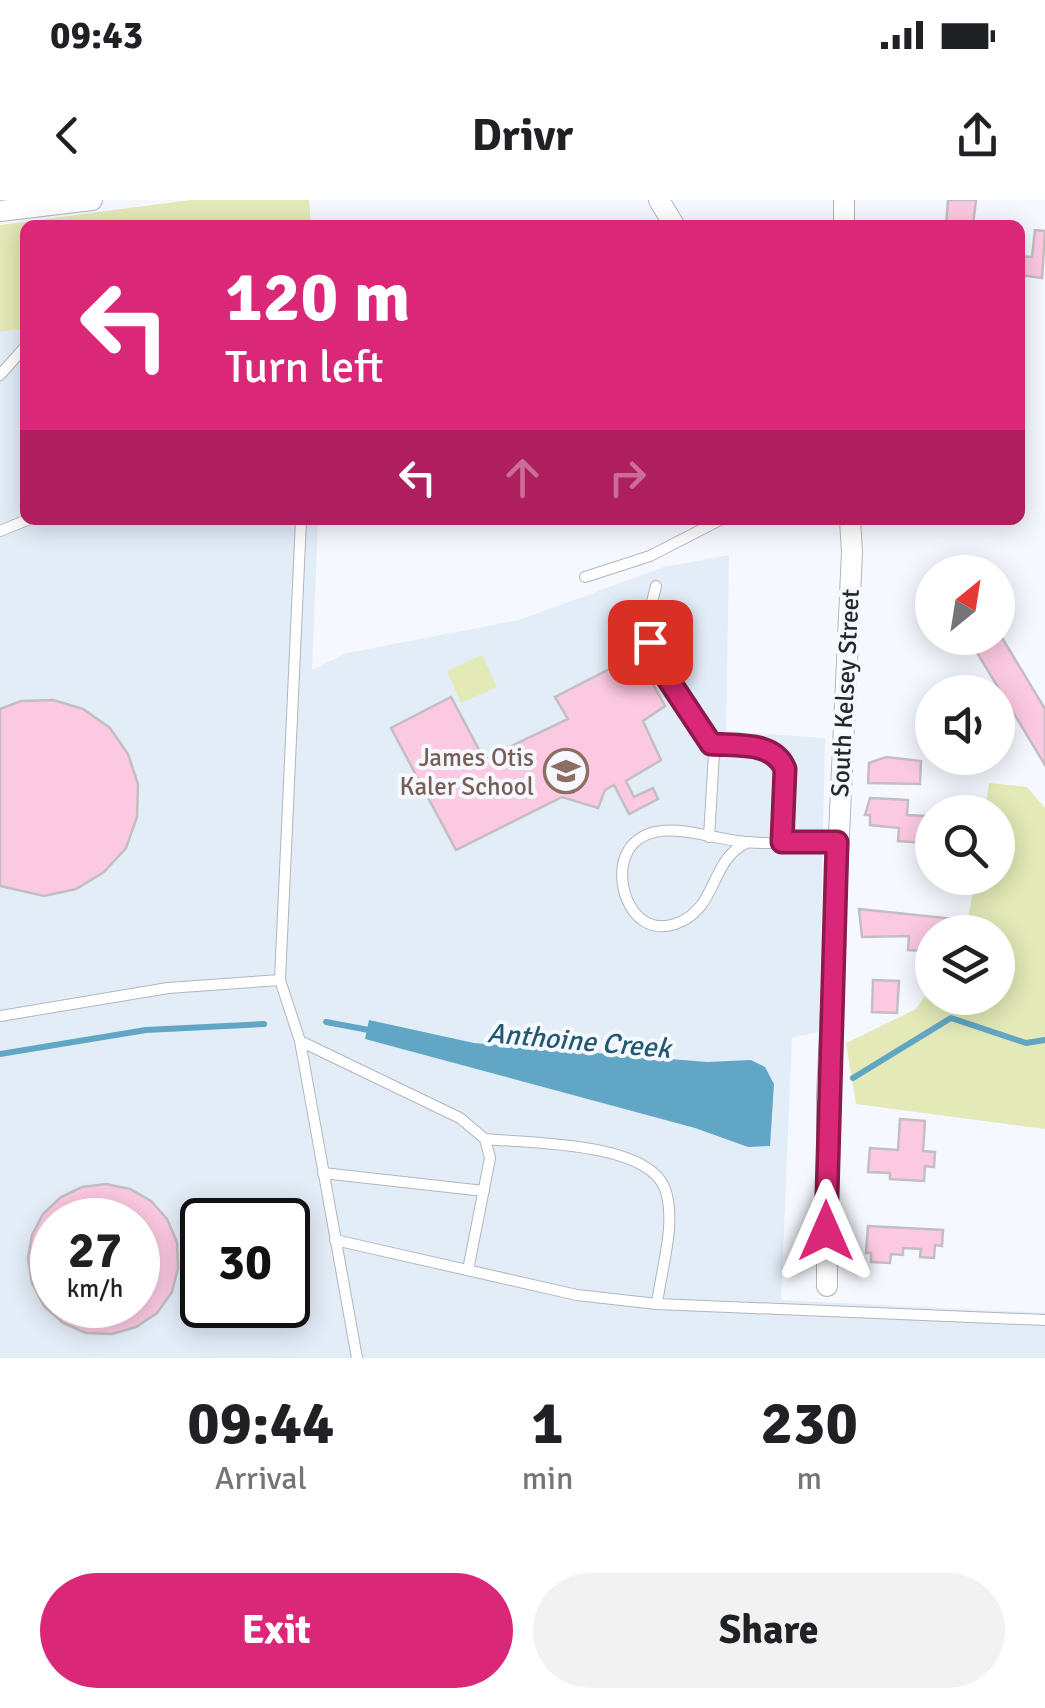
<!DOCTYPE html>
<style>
body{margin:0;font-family:Signika,sans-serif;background:#f2f2f2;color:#202124;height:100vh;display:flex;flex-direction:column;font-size:38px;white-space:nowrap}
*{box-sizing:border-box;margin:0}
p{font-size:32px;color:#757577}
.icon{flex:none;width:55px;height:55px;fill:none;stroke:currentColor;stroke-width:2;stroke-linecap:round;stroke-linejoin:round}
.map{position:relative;height:1158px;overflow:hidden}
.side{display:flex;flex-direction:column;background:#fff;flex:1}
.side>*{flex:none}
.top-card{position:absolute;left:20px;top:20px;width:1005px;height:305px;border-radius:15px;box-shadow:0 5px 25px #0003;background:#db2777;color:#fff;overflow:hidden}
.needle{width:65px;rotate:30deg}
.buttons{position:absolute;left:915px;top:355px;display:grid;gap:20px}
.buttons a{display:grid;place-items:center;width:100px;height:100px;border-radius:50%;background:#fff;box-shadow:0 5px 25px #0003;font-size:50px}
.speed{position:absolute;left:30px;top:998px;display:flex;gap:20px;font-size:50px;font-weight:700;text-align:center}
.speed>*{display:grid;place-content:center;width:130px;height:130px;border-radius:50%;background:#fff;box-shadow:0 5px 25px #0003;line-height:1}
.speed small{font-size:25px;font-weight:400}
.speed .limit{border:5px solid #111;border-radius:15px;background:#fff;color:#111}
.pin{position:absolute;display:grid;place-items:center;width:85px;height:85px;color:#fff;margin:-42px;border-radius:20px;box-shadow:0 5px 15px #0006}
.me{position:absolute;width:110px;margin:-55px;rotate:0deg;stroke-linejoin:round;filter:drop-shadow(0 0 8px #0008)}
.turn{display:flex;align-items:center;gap:35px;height:210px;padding:0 40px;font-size:45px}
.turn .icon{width:130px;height:130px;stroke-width:2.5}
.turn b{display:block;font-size:70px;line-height:85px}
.lanes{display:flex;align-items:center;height:95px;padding:0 40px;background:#0003;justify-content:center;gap:50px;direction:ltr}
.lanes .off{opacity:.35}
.eta{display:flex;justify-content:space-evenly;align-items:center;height:170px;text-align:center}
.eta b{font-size:60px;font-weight:700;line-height:70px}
.primary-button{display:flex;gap:20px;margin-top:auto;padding:20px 40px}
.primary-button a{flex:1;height:115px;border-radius:60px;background:#db2777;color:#fff;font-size:40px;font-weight:700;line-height:115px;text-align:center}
.primary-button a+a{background:#f2f2f2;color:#202124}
.status{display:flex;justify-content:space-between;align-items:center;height:70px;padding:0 50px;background:#fff;direction:ltr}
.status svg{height:28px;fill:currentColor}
header{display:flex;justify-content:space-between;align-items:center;height:130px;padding:0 40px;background:#fff;font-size:45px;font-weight:700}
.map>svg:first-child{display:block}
.built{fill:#e3edf8;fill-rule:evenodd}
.green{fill:#e3e9b7}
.water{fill:#62a6c5}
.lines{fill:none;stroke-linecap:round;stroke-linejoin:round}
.stream{stroke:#62a6c5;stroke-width:6}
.building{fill:#fcc9e2;stroke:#c5bec1;stroke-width:2.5;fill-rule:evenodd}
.lane-casing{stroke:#b2b6bb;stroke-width:12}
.street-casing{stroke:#b2b6bb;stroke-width:22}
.lane{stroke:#fff;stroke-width:10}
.street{stroke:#fff;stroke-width:20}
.route-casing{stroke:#8e194d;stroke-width:25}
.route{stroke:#db2777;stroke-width:18}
.labels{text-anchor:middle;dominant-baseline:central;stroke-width:8;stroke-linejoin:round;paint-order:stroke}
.street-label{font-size:25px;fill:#262729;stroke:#f5f9ff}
.education-label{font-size:25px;fill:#785e54;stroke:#f5f9ff;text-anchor:end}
.water-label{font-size:28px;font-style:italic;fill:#235970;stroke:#f5f9ff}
</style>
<div class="status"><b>09:43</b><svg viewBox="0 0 49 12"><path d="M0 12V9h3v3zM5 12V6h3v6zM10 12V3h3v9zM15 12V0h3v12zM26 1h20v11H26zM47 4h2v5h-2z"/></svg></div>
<header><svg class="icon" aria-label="back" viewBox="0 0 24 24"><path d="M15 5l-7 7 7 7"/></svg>Drivr<svg class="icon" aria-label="share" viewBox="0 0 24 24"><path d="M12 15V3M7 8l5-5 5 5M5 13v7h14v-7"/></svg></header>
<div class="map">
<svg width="1045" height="1158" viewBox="0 0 1045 1158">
<rect width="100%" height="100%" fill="#f5f9ff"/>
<path class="built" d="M25,129V320H318L312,470L347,453L519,420L664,367L729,355L726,531L825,538L819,832L792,838L781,1100L1045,1113V1158H0V132ZM52,1020H138V1105H52ZM202,1020H288V1105H202Z"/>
<path class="green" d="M190,0H309L311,25H25V129L0,132V25Z
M482,455L497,487L461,503L447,471Z
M989,583L1027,587L1045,608V929L856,904L846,843L916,809L932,786V798H998V732H965L976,678H998V612H985Z"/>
<path class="water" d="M369,820L474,843L707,862L751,860L765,867L774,884L770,946L748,947L695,928L365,839Z"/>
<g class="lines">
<path class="stream" d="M326,822L374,831
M0,854L146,830L264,824
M853,878L951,818L1026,843L1045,840"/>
</g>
<path class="building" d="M948,0H976L973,25H946Z
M1035,30L1045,31L1042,78L1020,75V56L1032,57Z
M1001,436L1045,509V565L976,451Z
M637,455L665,506L643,521L661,560L626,581L634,597L653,588L658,599L629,614L614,585L605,590L598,608L562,597L456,650L391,528L451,497L484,559L568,519L555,497Z
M53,500L83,509L110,528L128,554L138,584L137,617L126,648L104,672L76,689L44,696L0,686V509L21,501Z
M886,557L921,561L920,584L868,583L869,563Z
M870,598L908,600L907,615L926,616L924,643L898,641L899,628L870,625V615H865Z
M859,709L955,719L954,732H932L926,751L908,750L909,736L862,737Z
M873,780L899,781L897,813L872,812Z
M900,919L925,921L923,951L935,952L934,967L925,966L924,981L890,979V973L868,972L870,948L898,950Z
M106,984L130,989L151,1001L167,1019L177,1042L178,1068L172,1092L157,1113L136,1127L112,1134L86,1133L63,1123L44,1106L32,1083L28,1058L32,1035L43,1014L61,997L82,987ZM52,1020H138V1105H52Z
M868,1026L943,1030L942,1046L935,1045L934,1058L920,1057L921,1049L903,1048V1055L891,1054L890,1063L871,1062V1053H866Z"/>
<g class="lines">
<defs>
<path id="lane" d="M0,175L25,147
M301,320L280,780L300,841L357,1158
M0,331L27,320
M585,377L650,356L720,320
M656,386L649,414L650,442L664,473L714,553L709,637
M711,544C736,546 775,541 785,569L782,642
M746,643C709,661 718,710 675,724C634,738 613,685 626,655C631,643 642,635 655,632C683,626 717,640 746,642C776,645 807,642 837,641
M0,816L168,788L280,780
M300,841L460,918L485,939L490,958L468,1070
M485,939C529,943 648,942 665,989C677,1022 661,1070 657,1104
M323,973L484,991
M335,1040L577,1095L657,1104L1045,1120"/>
<path id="street" d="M659,0L674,25
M844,0V25
M0,11L92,0
M827,1086V896L852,352L850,320"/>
</defs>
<use href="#lane" class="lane-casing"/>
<use href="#street" class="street-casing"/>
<use href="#lane" class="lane"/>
<use href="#street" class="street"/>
</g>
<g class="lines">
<defs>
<path id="route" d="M650,442L664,473L711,544C737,546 774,541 785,569L782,642H837L826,1031"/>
</defs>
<use href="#route" class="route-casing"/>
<use href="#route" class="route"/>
</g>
<defs>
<symbol id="school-ring" viewBox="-11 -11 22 22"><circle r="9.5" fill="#f5f9ff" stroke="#8d6e63" stroke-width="1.5"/><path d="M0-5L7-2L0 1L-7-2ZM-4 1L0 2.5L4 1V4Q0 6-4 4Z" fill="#8d6e63"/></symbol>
</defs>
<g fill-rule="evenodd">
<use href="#school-ring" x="541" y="546" width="50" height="50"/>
</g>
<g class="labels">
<g class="street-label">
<text transform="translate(845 493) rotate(-87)">South Kelsey Street</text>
</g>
<g class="education-label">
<text x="534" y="557">James Otis<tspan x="534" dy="29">Kaler School</tspan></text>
</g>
<g class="water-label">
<text transform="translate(579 841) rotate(5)">Anthoine Creek</text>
</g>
</g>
</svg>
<div class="buttons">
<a><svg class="needle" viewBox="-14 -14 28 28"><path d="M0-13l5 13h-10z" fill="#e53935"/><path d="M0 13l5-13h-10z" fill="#757577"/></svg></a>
<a><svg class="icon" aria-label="sound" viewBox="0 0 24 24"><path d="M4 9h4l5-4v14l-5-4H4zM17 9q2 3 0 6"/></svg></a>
<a><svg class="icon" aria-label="search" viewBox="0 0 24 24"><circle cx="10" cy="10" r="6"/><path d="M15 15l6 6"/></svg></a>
<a><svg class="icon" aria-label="layers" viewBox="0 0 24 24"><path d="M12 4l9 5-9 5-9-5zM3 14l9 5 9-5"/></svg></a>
</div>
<div class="speed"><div>27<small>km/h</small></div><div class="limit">30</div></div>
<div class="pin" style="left:650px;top:442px;background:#d93025"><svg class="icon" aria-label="arrive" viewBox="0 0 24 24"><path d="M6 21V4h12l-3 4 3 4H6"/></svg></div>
<svg class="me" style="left:826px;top:1031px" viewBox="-20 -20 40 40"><path d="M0-17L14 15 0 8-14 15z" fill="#db2777" stroke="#fff" stroke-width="4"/></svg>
<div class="top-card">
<div class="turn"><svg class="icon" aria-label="left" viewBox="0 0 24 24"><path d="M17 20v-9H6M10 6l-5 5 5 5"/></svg><div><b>120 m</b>Turn left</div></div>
<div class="lanes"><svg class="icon" aria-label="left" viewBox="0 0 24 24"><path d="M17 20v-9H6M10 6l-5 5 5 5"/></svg><svg class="icon off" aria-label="ahead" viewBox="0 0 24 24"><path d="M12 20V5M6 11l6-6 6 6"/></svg><svg class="icon off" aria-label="right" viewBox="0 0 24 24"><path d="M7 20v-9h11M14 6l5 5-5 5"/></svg></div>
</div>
</div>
<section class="side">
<div class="eta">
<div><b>09:44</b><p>Arrival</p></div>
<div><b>1</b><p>min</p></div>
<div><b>230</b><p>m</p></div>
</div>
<div class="primary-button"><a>Exit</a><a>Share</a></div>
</section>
